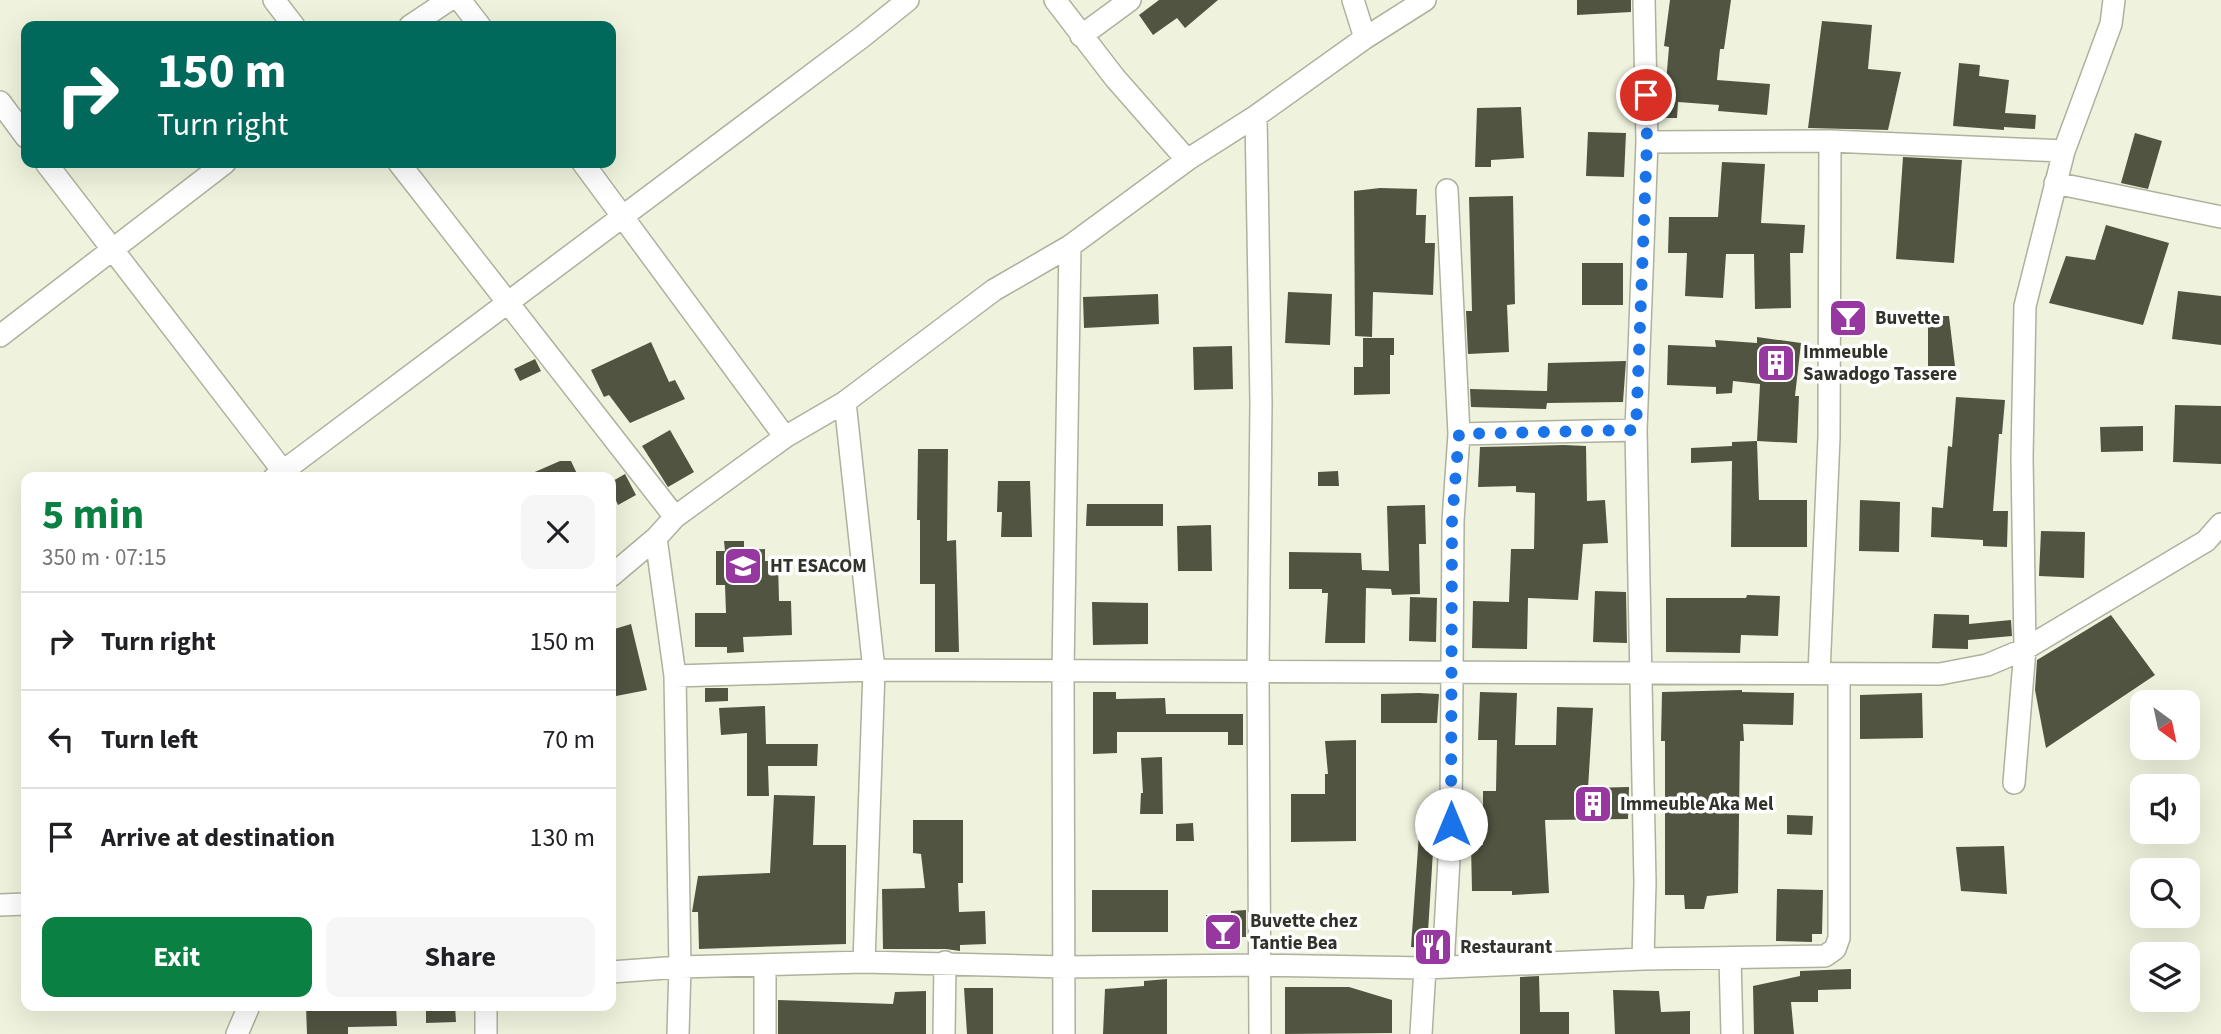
<!DOCTYPE html>
<meta charset="utf-8">
<style>
body{margin:0;font-family:"Source Sans 3",sans-serif;background:#f6f6f6;color:#202124;height:100vh;display:flex;flex-direction:column;font-size:26px;white-space:nowrap}
*{box-sizing:border-box;margin:0}
p{font-size:23px;color:#757577}
.icon{flex:none;width:38px;height:38px;fill:none;stroke:currentColor;stroke-width:2;stroke-linecap:round;stroke-linejoin:round}
.map{position:relative;flex:1;overflow:hidden}
.sheet{position:absolute;left:21px;top:472px;width:595px;height:539px;display:flex;flex-direction:column;background:#fff;border-radius:14px;box-shadow:0 7px 28px #0002}
.sheet>*{flex:none}
.top-card{position:absolute;left:21px;top:21px;width:595px;height:147px;border-radius:14px;box-shadow:0 7px 28px #0002;background:#00695c;color:#fff;overflow:hidden}
.needle{width:46px;rotate:147deg}
.controls{position:absolute;left:2130px;top:690px;display:grid;gap:14px}
.controls a{display:grid;place-items:center;width:70px;height:70px;border-radius:14px;background:#fff;box-shadow:0 7px 28px #0002;font-size:35px}
.pin{position:absolute;display:grid;place-items:center;width:60px;height:60px;color:#fff;margin:-30px;border:4px solid #fff;border-radius:50%;box-shadow:0 2px 7px #0007}
.me{position:absolute;width:77px;margin:-38px;rotate:0deg;stroke-linejoin:round;filter:drop-shadow(0 0 5px #0008)}
.turn{display:flex;align-items:center;gap:24px;height:147px;padding:0 21px;font-size:32px}
.turn .icon{width:91px;height:91px;stroke-width:2.5}
.turn b{display:block;font-size:49px;line-height:60px}
.round{display:grid;place-items:center;flex:none;width:74px;height:74px;border-radius:14px;background:#f6f6f6}
.overview{display:flex;align-items:center;justify-content:space-between;height:119px;padding:0 21px}
h1{font-size:42px;font-weight:700;line-height:52px;color:#0b8043}
.action{display:flex;gap:14px;margin-top:auto;padding:14px 21px}
.action a{flex:1;height:80px;border-radius:14px;background:#0b8043;color:#fff;font-size:28px;font-weight:700;line-height:80px;text-align:center}
.action a+a{background:#f6f6f6;color:#202124}
ul{padding:0;list-style:none}
li{display:flex;align-items:center;gap:21px;height:98px;padding:0 21px;border-top:2px solid #e0e0e0}
li div{flex:1}
li b{display:block;font-size:26px}
li em{font-style:normal}
.map>svg:first-child{display:block}
.building{fill:#515441}
.lines{fill:none;stroke-linecap:round;stroke-linejoin:round}
.minor-casing{stroke:#aeb19c;stroke-width:24}
.minor{stroke:#fff;stroke-width:21}
.route{stroke:#1a73e8;stroke-width:12;stroke-dasharray:0 21.6}
.labels{text-anchor:middle;dominant-baseline:central;stroke-width:7;stroke-linejoin:round;paint-order:stroke}
.poi-label{font-size:19px;font-weight:bold;fill:#31322a;stroke:#fff;text-anchor:start}
</style>
<div class="map">
<svg width="2221" height="1034" viewBox="0 0 2221 1034">
<rect width="100%" height="100%" fill="#eff3dd"/>
<path class="building" d="M1159,0H1218L1185,28L1177,18L1153,35L1139,15Z
M1577,0H1631V12L1577,15Z
M1670,0H1731L1724,49H1720L1717,80L1770,84L1767,115L1718,111L1719,105L1678,102L1677,118H1663L1669,47L1664,46Z
M1822,21L1872,25L1868,69L1901,72L1888,130L1808,128Z
M1959,63L1980,65L1979,76L2009,80L2005,113L2036,115L2035,129L2004,127V130L1953,126Z
M1521,107L1524,158L1491,160V167H1475L1477,108Z
M1588,132L1626,133L1624,177L1586,176Z
M2135,133L2162,141L2148,189L2121,183Z
M1903,157L1962,160L1954,263L1896,259Z
M1722,162L1765,164L1761,223L1805,225L1803,253H1790L1791,308L1755,309L1754,254H1726L1723,298L1685,296L1687,253H1668L1669,217H1718Z
M1380,188L1417,189L1416,215H1426L1425,243H1435L1433,295L1373,292L1372,337L1355,336L1354,191Z
M1513,196L1515,304L1507,305L1509,352L1468,354L1466,311H1472L1469,197Z
M2106,225L2169,243L2143,325L2049,303L2066,256L2095,260Z
M1582,263H1623V305H1582Z
M2178,291L2221,296V345L2172,339Z
M1288,292L1332,294L1330,345L1285,343Z
M1158,294L1159,324L1084,328L1083,297Z
M1928,316H1949L1955,366H1928Z
M1757,337L1801,343L1795,396H1799L1797,443L1757,441L1760,384L1733,381L1732,393L1716,394V387L1667,385L1668,345L1716,347L1715,340L1757,343Z
M1363,338H1394V355H1390V394L1354,395V367H1363Z
M651,342L669,382L675,380L685,399L630,423L609,395L604,397L591,370Z
M1232,346L1233,389L1194,390L1193,347Z
M535,359L541,371L520,381L514,369Z
M1626,361L1623,402L1547,403L1546,409L1471,407L1470,389L1547,391L1548,363Z
M1956,397L2005,400L2002,434H1999L1993,511H2008L2007,547L1983,546V540L1931,537L1932,507L1943,508L1948,446L1952,447Z
M2175,405L2221,406V464L2173,462Z
M2143,426V451L2101,452L2100,427Z
M670,430L694,472L668,487L642,446Z
M1757,441L1759,500H1807V547H1731L1732,461L1691,463V448L1732,446V442Z
M1564,445L1586,446L1587,501L1605,500L1608,543L1583,544L1578,600L1528,598L1527,649L1472,648L1473,601L1509,602L1511,549H1534L1535,493L1516,492V486L1478,487L1480,447Z
M918,449H948L947,541L956,540L959,652H935V584H920V520H917Z
M560,461H571L579,478H521Z
M1338,471L1339,486H1318V472Z
M625,474L636,495L618,505L611,489V482Z
M998,481H1030L1032,537H1001L1002,512H997Z
M1860,500L1900,502L1899,552L1859,551Z
M1087,504H1163V526H1086Z
M1425,505L1426,544H1419L1420,594L1392,595L1391,589L1366,588L1365,643H1325L1328,593H1322V589H1289V552L1361,553L1362,570L1389,571L1387,506Z
M1211,525L1212,571H1178L1177,526Z
M2041,531L2085,532L2084,578L2039,576Z
M724,541H744V550L765,549V561H778L779,601H791L792,635L743,637L744,652L727,653V647H695V613H726L725,585H716V551H725Z
M1595,591L1626,592L1627,643L1593,642Z
M1747,595L1780,596L1778,636L1741,635L1740,653L1666,652V598H1746Z
M1410,597L1437,598L1436,642L1409,641Z
M1092,602L1148,603V644L1093,645Z
M1934,614L1969,615V624L2011,620L2012,636L1968,640V649L1932,648Z
M2111,615L2155,675L2046,748L2035,690L2037,660Z
M631,624L647,690L611,697V630Z
M705,688H728V701L705,702Z
M1742,690V692L1794,693L1793,725L1743,724L1744,741H1740L1738,893L1707,896L1704,909H1685L1684,895H1665V741H1661L1662,692Z
M1093,692H1116V699L1165,698L1166,714H1243V745H1228V732H1117V753L1093,754Z
M1480,692L1517,693L1515,745H1556L1557,707L1593,708L1588,788L1629,787L1628,819L1545,820L1549,893L1512,895V891H1472L1471,845H1483V791H1496L1497,740H1478Z
M1419,693L1439,694L1437,723H1381V694Z
M1922,693L1923,738L1860,739V695Z
M765,706L766,744H818L817,766H768L769,796H747V733L721,735L719,708Z
M1356,740V841L1291,842V794H1325V774H1328L1325,741Z
M1162,757L1163,814H1140L1141,793H1143L1141,758Z
M774,795L815,796L813,845H846V944L699,949L698,912H692L698,876L770,873Z
M1787,815L1813,816L1812,835L1787,834Z
M913,820H963V883H958L959,912L985,911L986,944L960,945V951L946,949H883L882,889L925,888L921,854L913,853Z
M1193,823L1194,841H1176V824Z
M1419,834L1434,835L1427,948L1411,947Z
M2004,846L2007,894L1961,891L1956,847Z
M1777,889L1823,890L1822,934H1812V942L1776,941Z
M1092,890H1168V932H1092Z
M1246,910V937H1206V915H1231V911Z
M1851,969V989L1818,990V1002H1791L1794,1034H1754L1753,986L1800,976V971Z
M1539,976L1540,1012H1569V1034H1520V977Z
M1167,979V1034H1103L1105,989L1144,986V981Z
M1285,987H1349L1392,1000V1033L1285,1034Z
M964,988H993V1034H967Z
M1613,990L1659,991L1661,1012L1690,1011V1034H1615Z
M926,991V1034H778V1000L893,1004L895,992Z
M306,1006H396L397,1026L348,1027V1034H307Z
M426,1006H455L456,1022L426,1023Z"/>
<g class="lines">
<defs>
<path id="minor" d="M274,0L294,26
M460,0L480,26
M1055,0L1115,78L1187,160
M1353,0L1365,38
M1644,0L1647,142
M410,26L449,0
M1081,36L1130,0
M0,102L26,137
M1256,116L1261,403L1258,672L1260,1034
M46,163L283,471
M399,163L675,517
M583,163L785,437
M2055,183L2221,217
M0,336L225,163
M845,402L874,670L864,962
M1459,434L1636,430
M274,478L862,37L908,0
M656,538L675,676L680,967L678,1034
M611,576L656,538L675,517L785,437L845,402L994,290L1070,246L1187,160L1256,116L1365,38L1425,0
M1819,674L1829,437L1830,141
M675,676L874,670L1940,674L1987,665L2025,649L2206,541L2221,524
M2014,783L2025,649L2022,457L2025,306L2064,151L2111,24L2114,0
M0,905L26,904
M1730,958L1732,1034
M1643,959L1645,883L1636,430L1647,142L1830,141L2064,151
M1443,967L1451,823L1453,521L1459,434L1447,190
M611,972L680,967L864,962L1063,967L1259,965L1425,968L1643,959L1825,956L1835,949L1839,938V674
M486,1006V1034
M237,1034L249,1006
M765,1034V965
M944,1034L945,962
M1064,1034L1063,671L1070,246
M1421,1034L1425,968"/>
</defs>
<use href="#minor" class="minor-casing"/>
<use href="#minor" class="minor"/>
</g>
<g class="lines">
<path class="route" d="M1451,824L1452,521L1459,434L1636,430L1647,142L1646,95"/>
</g>
<defs>
<symbol id="bar-square" viewBox="-11 -11 22 22"><rect x="-9" y="-9" width="18" height="18" rx="4" fill="#9737a0" stroke="#fff"/><path d="M-6-5H6L.8 .8V4.5H3.5V6h-7V4.5H-.8V.8Z" fill="#fff"/></symbol>
<symbol id="building-square" viewBox="-11 -11 22 22"><rect x="-9" y="-9" width="18" height="18" rx="4" fill="#9737a0" stroke="#fff"/><path d="M-4-6H4V6H1V3H-1V6H-4ZM-2.5-4.3h1.7v1.8h-1.7ZM.8-4.3h1.7v1.8H.8ZM-2.5-1h1.7V.8h-1.7ZM.8-1h1.7V.8H.8Z" fill="#fff"/></symbol>
<symbol id="university-square" viewBox="-11 -11 22 22"><rect x="-9" y="-9" width="18" height="18" rx="4" fill="#9737a0" stroke="#fff"/><path d="M0-5L7-2L0 1L-7-2ZM-4 1L0 2.5L4 1V4Q0 6-4 4Z" fill="#fff"/></symbol>
<symbol id="restaurant-square" viewBox="-11 -11 22 22"><rect x="-9" y="-9" width="18" height="18" rx="4" fill="#9737a0" stroke="#fff"/><path d="M-5-6h1v4h1v-4h1v4h1v-4h1v5L-1.5 .5V6h-2V.5L-5-1ZM5-6V6H3V1.5H1.5Q1.5-4 5-6Z" fill="#fff"/></symbol>
</defs>
<g fill-rule="evenodd">
<use href="#bar-square" x="1826" y="296" width="44" height="44"/>
<use href="#building-square" x="1754" y="341" width="44" height="44"/>
<use href="#university-square" x="721" y="544" width="44" height="44"/>
<use href="#building-square" x="1571" y="782" width="44" height="44"/>
<use href="#bar-square" x="1201" y="910" width="44" height="44"/>
<use href="#restaurant-square" x="1411" y="925" width="44" height="44"/>
</g>
<g class="labels">
<g class="poi-label">
<text x="1875" y="318">Buvette</text>
<text x="1803" y="352">Immeuble<tspan x="1803" dy="22">Sawadogo Tassere</tspan></text>
<text x="770" y="566">HT ESACOM</text>
<text x="1620" y="804">Immeuble Aka Mel</text>
<text x="1250" y="921">Buvette chez<tspan x="1250" dy="22">Tantie Bea</tspan></text>
<text x="1460" y="947">Restaurant</text>
</g>
</g>
</svg>
<div class="controls">
<a><svg class="needle" viewBox="-14 -14 28 28"><path d="M0-13l5 13h-10z" fill="#e53935"/><path d="M0 13l5-13h-10z" fill="#757577"/></svg></a>
<a><svg class="icon" aria-label="sound" viewBox="0 0 24 24"><path d="M4 9h4l5-4v14l-5-4H4zM17 9q2 3 0 6"/></svg></a>
<a><svg class="icon" aria-label="search" viewBox="0 0 24 24"><circle cx="10" cy="10" r="6"/><path d="M15 15l6 6"/></svg></a>
<a><svg class="icon" aria-label="layers" viewBox="0 0 24 24"><path d="M12 4l9 5-9 5-9-5zM3 14l9 5 9-5"/></svg></a>
</div>
<div class="pin" style="left:1646px;top:95px;background:#d93025"><svg class="icon" aria-label="arrive" viewBox="0 0 24 24"><path d="M6 21V4h12l-3 4 3 4H6"/></svg></div>
<svg class="me" style="left:1451px;top:824px" viewBox="-20 -20 40 40"><circle r="19" fill="#fff"/><path d="M0-13L10 11 0 6-10 11z" fill="#1a73e8"/></svg>
<div class="top-card">
<div class="turn"><svg class="icon" aria-label="right" viewBox="0 0 24 24"><path d="M7 20v-9h11M14 6l5 5-5 5"/></svg><div><b>150 m</b>Turn right</div></div>
</div>
<section class="sheet">
<div class="overview"><div><h1>5 min</h1><p>350 m · 07:15</p></div><a class="round"><svg class="icon" aria-label="close" viewBox="0 0 24 24"><path d="M6 6l12 12M18 6L6 18"/></svg></a></div>
<ul>
<li><svg class="icon" aria-label="right" viewBox="0 0 24 24"><path d="M7 20v-9h11M14 6l5 5-5 5"/></svg><div><b>Turn right</b></div><em>150 m</em></li>
<li><svg class="icon" aria-label="left" viewBox="0 0 24 24"><path d="M17 20v-9H6M10 6l-5 5 5 5"/></svg><div><b>Turn left</b></div><em>70 m</em></li>
<li><svg class="icon" aria-label="arrive" viewBox="0 0 24 24"><path d="M6 21V4h12l-3 4 3 4H6"/></svg><div><b>Arrive at destination</b></div><em>130 m</em></li>
</ul>
<div class="action"><a>Exit</a><a>Share</a></div>
</section>
</div>
